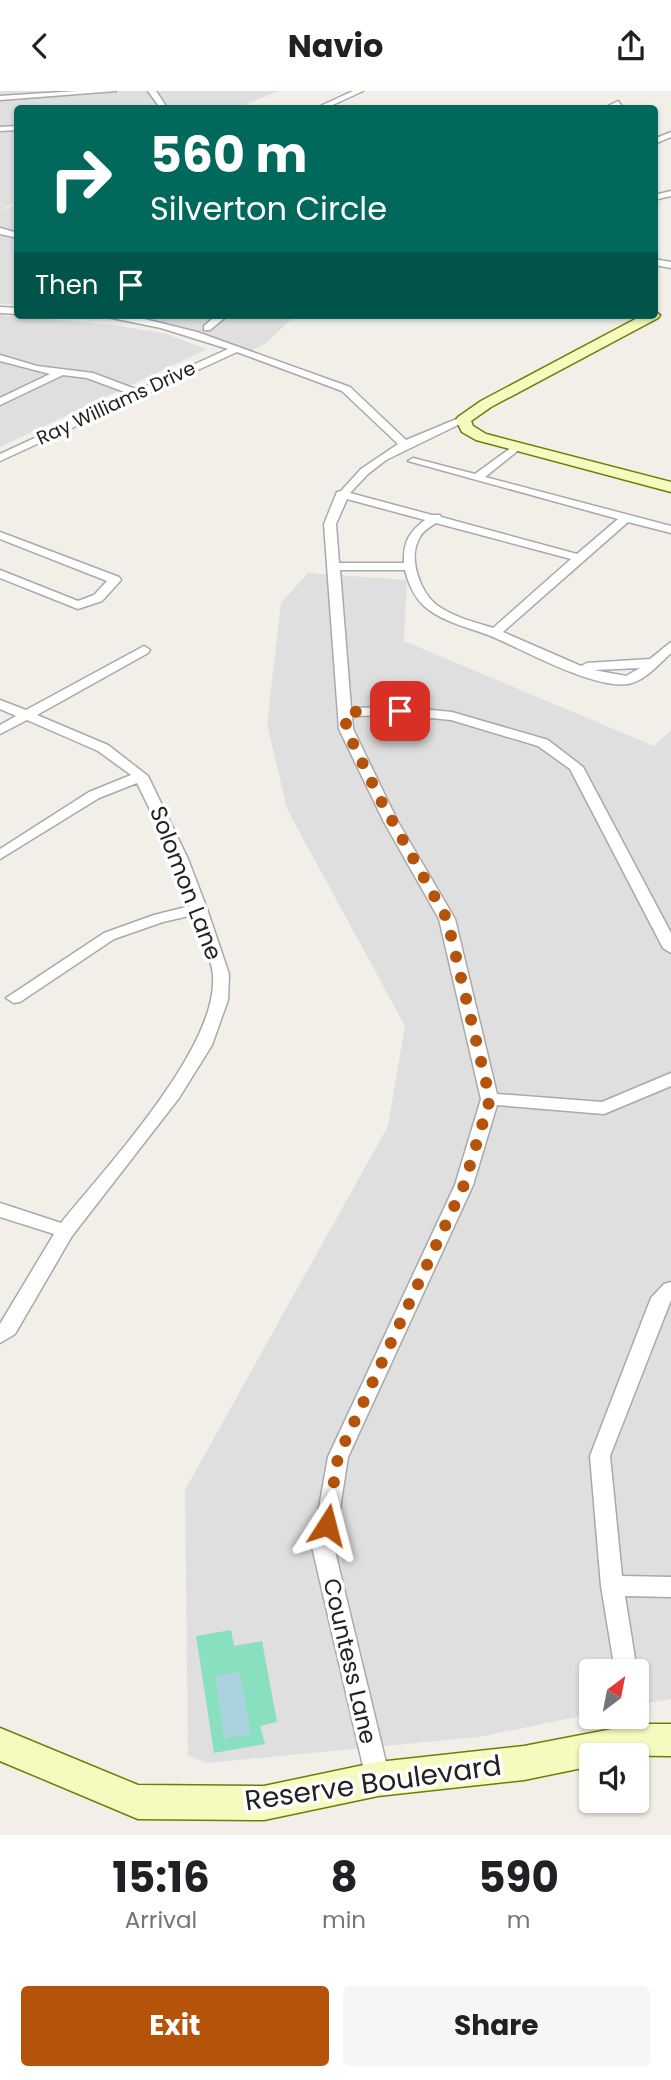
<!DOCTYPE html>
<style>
body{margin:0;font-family:Poppins,sans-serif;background:#f6f6f6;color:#202124;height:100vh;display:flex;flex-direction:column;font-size:26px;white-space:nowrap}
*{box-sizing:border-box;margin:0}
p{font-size:23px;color:#757577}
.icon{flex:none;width:38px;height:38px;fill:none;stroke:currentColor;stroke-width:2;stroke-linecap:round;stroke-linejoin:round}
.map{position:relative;height:1744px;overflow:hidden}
.side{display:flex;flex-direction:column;background:#fff;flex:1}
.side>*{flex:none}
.hud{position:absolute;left:14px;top:14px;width:644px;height:214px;border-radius:7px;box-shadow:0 2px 5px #0004;background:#00695c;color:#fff;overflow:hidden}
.needle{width:46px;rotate:32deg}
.controls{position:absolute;left:579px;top:1568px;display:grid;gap:14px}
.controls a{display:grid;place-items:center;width:70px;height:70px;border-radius:7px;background:#fff;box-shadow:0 2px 5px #0004;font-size:35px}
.pin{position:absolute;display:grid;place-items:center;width:60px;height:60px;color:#fff;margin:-30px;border-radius:14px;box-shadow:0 4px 10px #0006}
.me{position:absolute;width:77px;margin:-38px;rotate:9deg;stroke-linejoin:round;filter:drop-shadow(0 0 5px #0008)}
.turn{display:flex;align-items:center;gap:24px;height:147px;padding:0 21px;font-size:32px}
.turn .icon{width:91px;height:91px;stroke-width:2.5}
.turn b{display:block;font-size:49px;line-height:60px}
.then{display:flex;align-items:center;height:66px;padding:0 21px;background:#0003;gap:14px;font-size:26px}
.eta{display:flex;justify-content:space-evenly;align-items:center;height:119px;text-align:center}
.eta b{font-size:42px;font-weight:700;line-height:49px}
.primary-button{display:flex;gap:14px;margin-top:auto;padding:14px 21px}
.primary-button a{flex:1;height:80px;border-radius:7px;background:#b45309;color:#fff;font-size:28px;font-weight:700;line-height:80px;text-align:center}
.primary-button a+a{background:#f6f6f6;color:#202124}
header{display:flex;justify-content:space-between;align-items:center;height:91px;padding:0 21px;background:#fff;font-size:32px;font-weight:700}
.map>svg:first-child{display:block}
.residential{fill:#e0dfdf}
.pitch{fill:#88e0be}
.water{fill:#aad3df}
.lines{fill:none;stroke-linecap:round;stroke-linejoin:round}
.street-casing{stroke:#a9a9a9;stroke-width:3}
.secondary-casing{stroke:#707d05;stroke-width:3}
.street{fill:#fff;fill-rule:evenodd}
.secondary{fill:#f7fabf;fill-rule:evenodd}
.route{stroke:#b45309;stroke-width:12;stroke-dasharray:0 21.6}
.labels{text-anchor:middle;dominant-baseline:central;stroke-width:7;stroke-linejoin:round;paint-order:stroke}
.far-street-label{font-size:19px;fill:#222;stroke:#fff}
.street-label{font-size:23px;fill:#222;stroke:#fff}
.near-street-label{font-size:28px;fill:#222;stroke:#fff}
</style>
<header><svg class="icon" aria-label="back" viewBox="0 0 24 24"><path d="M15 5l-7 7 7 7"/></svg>Navio<svg class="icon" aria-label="share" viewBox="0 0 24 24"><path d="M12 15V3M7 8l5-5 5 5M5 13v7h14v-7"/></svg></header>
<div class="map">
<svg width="671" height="1744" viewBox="0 0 671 1744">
<rect width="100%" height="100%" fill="#f2efe9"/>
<path class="residential" d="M0,0H278L238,17L18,18L17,111L0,119Z
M17,113V214L0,213V120Z
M0,224L115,234L166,243L207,258L0,356Z
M126,224H296L266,252L245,263Z
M308,482L407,489L404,550L654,655L671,639V1608L637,1614V1580H592L591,1623L478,1646L207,1672L188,1664L185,1399L388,1035L405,935L287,718L267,633L281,512Z"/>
<path class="pitch" d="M231,1539L234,1555L262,1550L277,1631L260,1635L265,1653L214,1662L196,1545Z"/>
<path class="water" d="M240,1581L251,1643L224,1648L215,1585Z"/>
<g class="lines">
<defs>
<path id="street" d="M78,0H116L0,9V5Z
M148,0H156L168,18H161Z
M353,0H363L324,18H314Z
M618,10L621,14L612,18H602Z
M18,35V39L0,40V36Z
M671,41V46L654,53V48Z
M671,100V105L654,109V104Z
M0,137L18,142V147L0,143Z
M654,168L671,171V177L654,174Z
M0,216L18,217V223L0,222Z
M97,224L132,225L197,241L350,296L406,349L459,327L468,329L386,369L368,383L350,402L432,424H440L441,426L577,463L618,428L408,370L413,367L475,383L516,353L520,354V358L485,386L671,435V442L628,431L503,541L581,575L587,572L650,568L671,551V562C659,573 645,590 628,593C593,598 526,560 493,546C472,537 448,533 429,519C415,509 409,494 405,479H340L351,617L400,616L452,621L548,649L583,676L671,842V862L663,857L570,678L538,655L451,629L400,624L352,625L353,638L398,731L455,828L497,1003L602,1011L671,982V995L604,1023L497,1014L473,1094L348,1366L334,1456L390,1688L386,1696L378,1700L370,1696L366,1688L312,1456L328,1366L455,1094L481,1008L439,828L384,731L339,638L324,433L337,401L341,400L361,378L398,353L342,300L237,261L0,370V363L130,303L87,287L63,284L0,314V307L50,283L0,270V264L37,275L93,282L138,299L228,258L161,237ZM347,408L425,429C409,441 403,452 404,472H339L336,433ZM436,432L571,468L493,537C474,531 454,526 438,515C420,502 407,466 420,446C423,440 430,436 436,432ZM640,577L626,585L594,579Z
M217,224H228L210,239H204V235Z
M0,441L119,486L121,489L102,510L78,518L0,487V479L78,510L94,504L107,490L0,448Z
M144,555L150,559L148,562L37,624L108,654L148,685L188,768L207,818L229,883L228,909L212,954L179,1007L72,1145L15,1243L0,1252V1233L54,1143L0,1126V1112L61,1132C106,1076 218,957 213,885C212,866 199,843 193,824L163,831L114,848L20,911L14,912L6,907L104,842L154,824L190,815L174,768L137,692L99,707L0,768V758L89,701L131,684L98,660L27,629L0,643V634L16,625L0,618V609L26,619Z
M671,1191V1209L610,1365L622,1485L671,1486V1506L625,1505L637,1580H615L601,1495L590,1365L651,1207L664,1193Z
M637,1616L642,1618C647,1630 652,1645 646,1657L638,1660L630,1657L622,1626H637Z"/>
<path id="secondary" d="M654,220L660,224L658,227L491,316L471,330L473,335L486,343L671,391V401L476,349L462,341L456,329L458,326L481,310L643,224H654Z
M638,1633H671V1665L592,1664V1675L524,1689L378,1705L264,1729L138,1728L0,1670V1637L138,1694L264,1695L378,1671L524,1655Z"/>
</defs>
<use href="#street" class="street-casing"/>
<use href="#secondary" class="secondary-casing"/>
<use href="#street" class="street"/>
<use href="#secondary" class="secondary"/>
</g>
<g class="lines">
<path class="route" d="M327,1434L338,1366L464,1094L490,1008L447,828L380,708L346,638V621L400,620"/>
</g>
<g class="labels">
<g class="far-street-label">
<text transform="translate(116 312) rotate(-25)">Ray Williams Drive</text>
</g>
<g class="street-label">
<text transform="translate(186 792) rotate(69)">Solomon Lane</text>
<text transform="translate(350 1570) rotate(77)">Countess Lane</text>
</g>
<g class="near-street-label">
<text transform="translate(373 1692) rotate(-8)">Reserve Boulevard</text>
</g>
</g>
</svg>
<div class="controls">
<a><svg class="needle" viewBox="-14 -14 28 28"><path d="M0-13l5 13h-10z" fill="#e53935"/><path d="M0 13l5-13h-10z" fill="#757577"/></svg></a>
<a><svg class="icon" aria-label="sound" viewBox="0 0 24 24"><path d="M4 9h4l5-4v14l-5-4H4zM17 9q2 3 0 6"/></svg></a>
</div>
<div class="pin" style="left:400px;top:620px;background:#d93025"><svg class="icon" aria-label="arrive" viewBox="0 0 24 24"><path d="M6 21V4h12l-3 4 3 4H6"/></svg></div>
<svg class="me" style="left:327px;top:1434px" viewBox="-20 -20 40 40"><path d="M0-17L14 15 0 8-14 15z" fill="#b45309" stroke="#fff" stroke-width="4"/></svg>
<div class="hud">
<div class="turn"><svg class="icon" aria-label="right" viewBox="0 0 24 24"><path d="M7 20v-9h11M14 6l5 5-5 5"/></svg><div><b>560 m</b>Silverton Circle</div></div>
<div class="then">Then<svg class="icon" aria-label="arrive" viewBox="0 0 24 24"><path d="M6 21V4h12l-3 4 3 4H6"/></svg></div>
</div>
</div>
<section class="side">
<div class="eta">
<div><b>15:16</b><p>Arrival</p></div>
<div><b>8</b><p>min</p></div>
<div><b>590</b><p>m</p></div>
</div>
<div class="primary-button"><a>Exit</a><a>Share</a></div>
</section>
